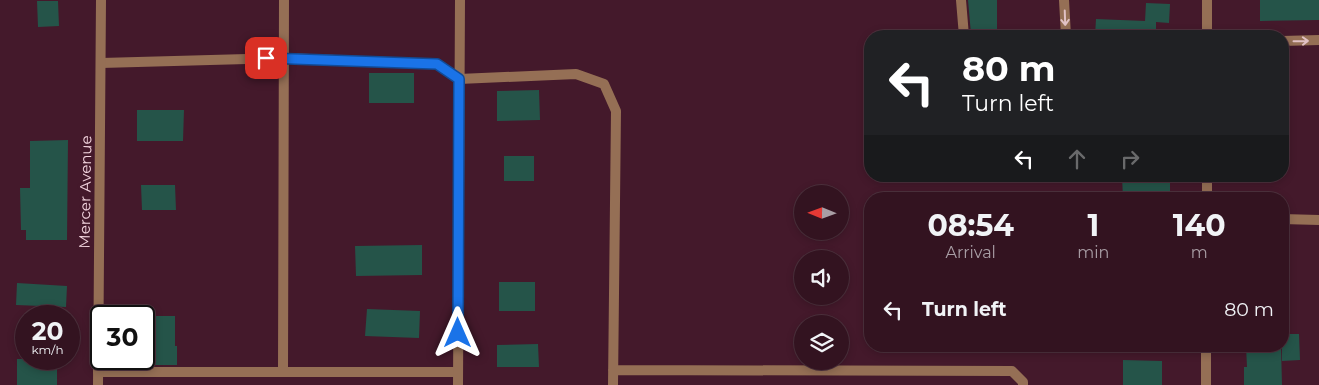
<!DOCTYPE html>
<style>
body{margin:0;font-family:Montserrat,sans-serif;background:#3e202d;color:#f1f3f6;height:100vh;display:flex;flex-direction:column;font-size:19px;white-space:nowrap}
*{box-sizing:border-box;margin:0}
p{font-size:16px;color:#a99ea5}
.icon{flex:none;width:28px;height:28px;fill:none;stroke:currentColor;stroke-width:2;stroke-linecap:round;stroke-linejoin:round}
.map{position:relative;flex:1;overflow:hidden}
.sheet{position:absolute;left:864px;top:192px;width:425px;height:160px;display:flex;flex-direction:column;background:#331320;border-radius:20px;box-shadow:0 2px 8px #0003,0 0 0 1px #4e323e}
.sheet>*{flex:none}
.hud{position:absolute;left:864px;top:30px;width:425px;height:152px;border-radius:20px;box-shadow:0 2px 8px #0003,0 0 0 1px #4e323e;background:#202124;color:#fff;overflow:hidden}
.needle{width:32px;rotate:271deg}
.tools{position:absolute;left:794px;top:185px;display:grid;gap:10px}
.tools a{display:grid;place-items:center;width:55px;height:55px;border-radius:50%;background:#331320;box-shadow:0 2px 8px #0003,0 0 0 1px #4e323e;font-size:25px}
.speed{position:absolute;left:15px;top:305px;display:flex;gap:10px;font-size:25px;font-weight:700;text-align:center}
.speed>*{display:grid;place-content:center;width:65px;height:65px;border-radius:50%;background:#331320;box-shadow:0 2px 8px #0003,0 0 0 1px #4e323e;line-height:1}
.speed small{font-size:12px;font-weight:400}
.speed .limit{border:2px solid #111;border-radius:8px;background:#fff;color:#111}
.pin{position:absolute;display:grid;place-items:center;width:42px;height:42px;color:#fff;margin:-21px;border-radius:10px;box-shadow:0 2px 8px #0006}
.me{position:absolute;width:55px;margin:-28px;rotate:0deg;stroke-linejoin:round;filter:drop-shadow(0 0 4px #0008)}
.turn{display:flex;align-items:center;gap:18px;height:105px;padding:0 15px;font-size:22px}
.turn .icon{width:65px;height:65px;stroke-width:2.5}
.turn b{display:block;font-size:35px;line-height:42px}
.lanes{display:flex;align-items:center;height:48px;padding:0 15px;background:#0003;justify-content:center;gap:25px;direction:ltr}
.lanes .off{opacity:.35}
.eta{display:flex;justify-content:space-evenly;align-items:center;height:85px;text-align:center}
.eta b{font-size:30px;font-weight:700;line-height:35px}
ul{padding:0;list-style:none}
li{display:flex;align-items:center;gap:15px;height:65px;padding:0 15px}
li div{flex:1}
li b{display:block;font-size:19px}
li em{font-style:normal}
.map>svg:first-child{display:block}
.building{fill:#255449}
.lines{fill:none;stroke-linecap:round;stroke-linejoin:round}
.service{stroke:#956f55;stroke-width:10}
.minor{stroke:#956f55;stroke-width:10}
.tertiary{stroke:#956f55;stroke-width:10}
.oneway{stroke:#e1c1c4}
.route-casing{stroke:#114b97;stroke-width:12}
.route{stroke:#1a73e8;stroke-width:9}
.labels{text-anchor:middle;dominant-baseline:central;stroke-width:5;stroke-linejoin:round;paint-order:stroke}
.street-label{font-size:15px;fill:#f4d6e0;stroke:#44192b}
</style>
<div class="map">
<svg width="1319" height="385" viewBox="0 0 1319 385">
<rect width="100%" height="100%" fill="#44192b"/>
<path class="building" d="M968,0H997V34H971Z
M1260,0H1319V20L1260,21Z
M37,1H58L59,26L38,27Z
M1146,3L1170,4L1169,23L1156,22V36H1095L1096,19L1145,21Z
M369,73H414V103H369Z
M539,90L540,120L497,121V91Z
M137,110H184L183,141H137Z
M68,140L67,240H26V230H21L20,188H30V141Z
M504,156H534V181H504Z
M1122,176H1170V199H1123Z
M141,185H175L176,210H142Z
M422,245V275L356,276L355,246Z
M499,282H535V311H499Z
M17,283L67,286L66,307L16,305Z
M367,309L420,311L419,338L365,336Z
M144,316H175V346H177V365H144Z
M1282,334H1299L1300,360L1282,361Z
M538,344L539,367H497V345Z
M1246,346H1281L1282,385H1244V367H1247Z
M17,359H57V385H17Z
M1123,360L1162,361V385H1123Z"/>
<g class="lines">
<path class="service" d="M961,0L964,36
M1064,0L1066,36
M1282,41L1319,40
M101,63L284,58L437,64L459,79L576,74L604,84L616,111L613,385
M613,370L1012,371L1023,382V385
M98,372H458
M283,372L284,0"/>
<path class="minor" d="M1282,219L1319,220
M98,385L101,0
M458,385L460,0"/>
<path class="tertiary" d="M1207,36V0
M1207,199V176
M1206,385V346"/>
</g>
<defs><path id="oneway-shaft" d="M-6 0H5M1.5-3L5.5 0L1.5 3" fill="none" stroke-width="1.6" stroke-linecap="round" stroke-linejoin="round" transform="scale(1.25)"/></defs>
<g class="oneway">
<use href="#oneway-shaft" transform="translate(1065 18) rotate(88)"/>
<use href="#oneway-shaft" transform="translate(1301 41) rotate(-1)"/>
</g>
<g class="lines">
<defs>
<path id="route" d="M266,58L437,64L459,79L458,333"/>
</defs>
<use href="#route" class="route-casing"/>
<use href="#route" class="route"/>
</g>
<g class="labels">
<g class="street-label">
<text transform="translate(85 192) rotate(-89)">Mercer Avenue</text>
</g>
</g>
</svg>
<div class="tools">
<a><svg class="needle" viewBox="-14 -14 28 28"><path d="M0-13l5 13h-10z" fill="#e53935"/><path d="M0 13l5-13h-10z" fill="#a99ea5"/></svg></a>
<a><svg class="icon" aria-label="sound" viewBox="0 0 24 24"><path d="M4 9h4l5-4v14l-5-4H4zM17 9q2 3 0 6"/></svg></a>
<a><svg class="icon" aria-label="layers" viewBox="0 0 24 24"><path d="M12 4l9 5-9 5-9-5zM3 14l9 5 9-5"/></svg></a>
</div>
<div class="speed"><div>20<small>km/h</small></div><div class="limit">30</div></div>
<div class="pin" style="left:266px;top:58px;background:#d93025"><svg class="icon" aria-label="arrive" viewBox="0 0 24 24"><path d="M6 21V4h12l-3 4 3 4H6"/></svg></div>
<svg class="me" style="left:458px;top:333px" viewBox="-20 -20 40 40"><path d="M0-17L14 15 0 8-14 15z" fill="#1a73e8" stroke="#fff" stroke-width="4"/></svg>
<div class="hud">
<div class="turn"><svg class="icon" aria-label="left" viewBox="0 0 24 24"><path d="M17 20v-9H6M10 6l-5 5 5 5"/></svg><div><b>80 m</b>Turn left</div></div>
<div class="lanes"><svg class="icon" aria-label="left" viewBox="0 0 24 24"><path d="M17 20v-9H6M10 6l-5 5 5 5"/></svg><svg class="icon off" aria-label="ahead" viewBox="0 0 24 24"><path d="M12 20V5M6 11l6-6 6 6"/></svg><svg class="icon off" aria-label="right" viewBox="0 0 24 24"><path d="M7 20v-9h11M14 6l5 5-5 5"/></svg></div>
</div>
<section class="sheet">
<div class="eta">
<div><b>08:54</b><p>Arrival</p></div>
<div><b>1</b><p>min</p></div>
<div><b>140</b><p>m</p></div>
</div>
<ul>
<li><svg class="icon" aria-label="left" viewBox="0 0 24 24"><path d="M17 20v-9H6M10 6l-5 5 5 5"/></svg><div><b>Turn left</b></div><em>80 m</em></li>
</ul>
</section>
</div>
